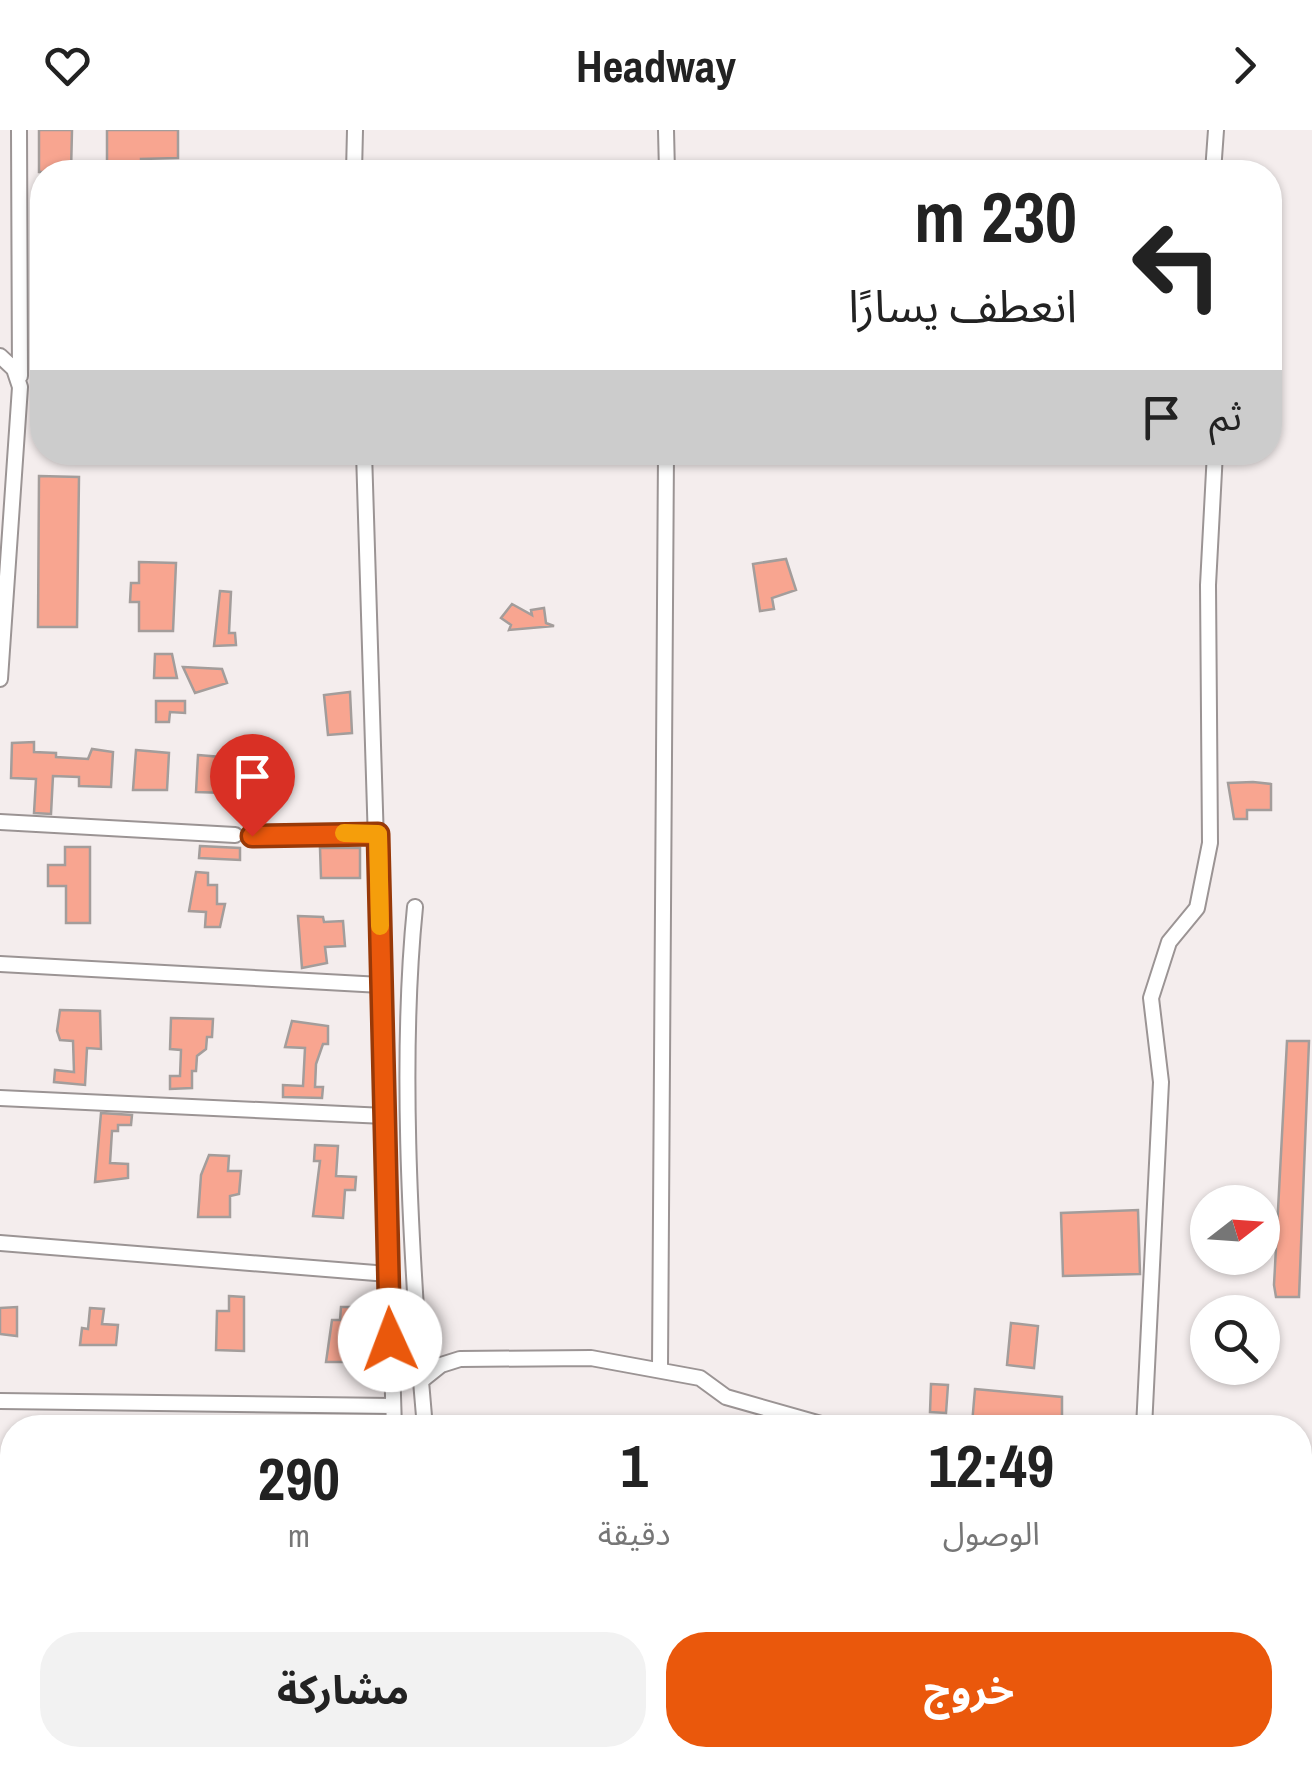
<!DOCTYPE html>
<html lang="ar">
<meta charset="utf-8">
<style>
body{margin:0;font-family:"Archivo Narrow","Noto Sans Arabic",sans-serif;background:#f2f2f2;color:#222;direction:rtl;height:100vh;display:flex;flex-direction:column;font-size:38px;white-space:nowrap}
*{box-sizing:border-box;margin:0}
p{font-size:32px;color:#767676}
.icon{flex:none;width:55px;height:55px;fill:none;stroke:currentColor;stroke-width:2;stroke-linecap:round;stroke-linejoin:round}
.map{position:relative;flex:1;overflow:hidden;direction:ltr}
.details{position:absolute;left:0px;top:1285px;width:1312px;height:352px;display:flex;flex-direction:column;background:#fff;border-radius:40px 40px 0 0;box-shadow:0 2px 8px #0004;direction:rtl}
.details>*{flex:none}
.guide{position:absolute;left:30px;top:30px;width:1252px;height:305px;border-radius:40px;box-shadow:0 2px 8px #0004;direction:rtl;background:#fff;color:#222;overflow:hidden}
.needle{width:65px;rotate:73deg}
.fabs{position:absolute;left:1190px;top:1055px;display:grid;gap:20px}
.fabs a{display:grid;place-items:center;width:90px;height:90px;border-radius:50%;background:#fff;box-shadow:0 2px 8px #0004;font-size:50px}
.pin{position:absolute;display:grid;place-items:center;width:85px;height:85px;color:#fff;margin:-102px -42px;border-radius:50% 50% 50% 0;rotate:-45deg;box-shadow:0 0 10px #0007}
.pin .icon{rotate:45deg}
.me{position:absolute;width:110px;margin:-55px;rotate:358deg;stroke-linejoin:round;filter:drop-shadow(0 0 8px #0008)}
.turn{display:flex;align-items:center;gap:35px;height:210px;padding:0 40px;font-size:45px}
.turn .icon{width:130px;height:130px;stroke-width:2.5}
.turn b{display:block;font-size:70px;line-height:85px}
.then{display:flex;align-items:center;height:95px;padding:0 40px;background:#0003;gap:20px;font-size:38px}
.eta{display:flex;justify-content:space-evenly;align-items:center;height:170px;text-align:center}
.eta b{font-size:60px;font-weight:700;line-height:70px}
.cta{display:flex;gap:20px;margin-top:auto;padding:20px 40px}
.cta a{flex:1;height:115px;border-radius:40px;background:#ea580c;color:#fff;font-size:40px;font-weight:700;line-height:115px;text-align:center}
.cta a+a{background:#f2f2f2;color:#222}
header{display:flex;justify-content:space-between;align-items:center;height:130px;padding:0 40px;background:#fff;font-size:45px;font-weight:700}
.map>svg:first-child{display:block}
.building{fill:#f8a590;stroke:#a39d9b;stroke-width:2.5}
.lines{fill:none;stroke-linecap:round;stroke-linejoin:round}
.minor-casing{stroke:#9b9494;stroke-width:18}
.minor{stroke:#fff;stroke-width:14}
.route-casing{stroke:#983908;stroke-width:25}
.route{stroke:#ea580c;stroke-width:18}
.slow{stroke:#f59e0b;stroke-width:18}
</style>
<header><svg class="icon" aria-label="forward" viewBox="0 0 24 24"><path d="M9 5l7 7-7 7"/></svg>Headway<svg class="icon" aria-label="heart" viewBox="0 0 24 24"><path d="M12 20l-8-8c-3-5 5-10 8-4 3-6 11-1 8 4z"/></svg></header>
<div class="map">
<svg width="1312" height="1637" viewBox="0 0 1312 1637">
<rect width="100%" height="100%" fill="#f4eded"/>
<path class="building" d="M39,0H72L71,42H39Z
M107,0H178V28L141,29V42H107Z
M39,346L79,347L77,497H38Z
M786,429L796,460L772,468L774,479L760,481L753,434Z
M139,432L176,433L173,501H139V472H130L131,453H139Z
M220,461L231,462L229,503H235L236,515L214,516Z
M512,474L532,485L531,480L544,478L546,493L554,496L509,500L511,495L501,488Z
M155,524H172L177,548H154Z
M183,537L222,539L227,553L195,563Z
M350,562L352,603L328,605L324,565Z
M156,571H185V583L170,582L169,592H156Z
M34,612V622L56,623V627L88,629L92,619L113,622L111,657L79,656V647L53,646L51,684L34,683L36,649L11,648L12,613Z
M136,620L169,623L167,660H133Z
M198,625L233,628L232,657H242L241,676L226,675V663L196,662Z
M1253,652L1271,654V680H1247V689H1234L1228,653Z
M200,716L240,718V730L199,728Z
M65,717H90V793H66V756H48V735H65Z
M320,718H360V748H321Z
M196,742L208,743V755H217V774H225L220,797H205L206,782L189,781Z
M298,786L323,787L324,792L343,791L345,816L325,817L327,833L302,838Z
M60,880L100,881L101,919L87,918L85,955L54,952L55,940L74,942L73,911L60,910L57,901Z
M171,888L213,889L212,907H207L206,919L197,926L196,941H192V958L170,959V946H180L181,920L170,919Z
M292,891L328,896V914H323L316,934L315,957H323L322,968L283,967V955L303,956L305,918L285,917Z
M1287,911H1309L1299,1167H1276L1274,1155Z
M101,983L132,985L131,995H118V1001H112L110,1033L128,1034V1048L95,1052Z
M315,1015L338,1016L336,1046L356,1047L355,1060H345L343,1088L313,1086L320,1031H314Z
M209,1025L229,1026L228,1041H241L239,1064L230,1066V1087H198L201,1045Z
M1138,1080L1140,1144L1063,1146L1061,1083Z
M229,1166L244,1167V1221L216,1220L217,1181H229Z
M17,1177V1206L0,1204V1178Z
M341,1177H355L352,1226L348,1232H326L332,1190H340Z
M90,1178L104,1179L102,1194L118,1195L116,1215H80L82,1198L88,1199Z
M1011,1193L1038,1196L1034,1238L1007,1235Z
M931,1254L948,1255L946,1283L930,1282Z
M975,1259L1062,1267V1292H1035L1034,1298L972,1294Z"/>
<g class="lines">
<defs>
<path id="minor" d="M19,0L20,246
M666,0L667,42
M354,42L355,0
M1213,42L1216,0
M0,226L14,239L20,257L0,549
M364,322L394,1298
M0,692L235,705
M252,706L378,703
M415,777C400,926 410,1101 421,1251
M0,834L381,855
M0,968L385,986
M0,1113L388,1144
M660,1237L666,322
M0,1271L393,1276
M425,1298L421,1251L441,1235L460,1229L591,1228L700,1248L726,1267L835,1298
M1144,1298L1161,952L1151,868L1169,812L1197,778L1210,713L1208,455L1215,322
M1300,1363L1312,1365
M0,1425L12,1427
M404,1625V1637"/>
</defs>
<use href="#minor" class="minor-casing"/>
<use href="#minor" class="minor"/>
</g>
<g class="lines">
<defs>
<path id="route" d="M252,706L378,704L390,1210"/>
</defs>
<use href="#route" class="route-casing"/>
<use href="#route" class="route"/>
<path class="slow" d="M344,703L378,704L380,796"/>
</g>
</svg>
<div class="fabs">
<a><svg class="needle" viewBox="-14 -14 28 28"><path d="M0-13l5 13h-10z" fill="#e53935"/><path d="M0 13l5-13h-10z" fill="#767676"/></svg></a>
<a><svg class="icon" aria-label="search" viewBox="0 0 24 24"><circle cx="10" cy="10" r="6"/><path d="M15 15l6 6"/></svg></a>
</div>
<div class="pin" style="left:252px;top:706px;background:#d93025"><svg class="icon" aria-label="arrive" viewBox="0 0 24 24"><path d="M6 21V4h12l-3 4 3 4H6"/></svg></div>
<svg class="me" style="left:390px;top:1210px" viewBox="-20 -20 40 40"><circle r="19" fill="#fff"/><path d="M0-13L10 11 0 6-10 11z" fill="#ea580c"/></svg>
<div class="guide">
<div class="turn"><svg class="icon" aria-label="left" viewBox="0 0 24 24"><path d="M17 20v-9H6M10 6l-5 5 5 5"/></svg><div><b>230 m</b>انعطف يسارًا</div></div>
<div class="then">ثم<svg class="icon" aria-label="arrive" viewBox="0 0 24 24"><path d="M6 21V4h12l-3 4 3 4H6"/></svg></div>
</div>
<section class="details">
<div class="eta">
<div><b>12:49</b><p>الوصول</p></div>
<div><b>1</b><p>دقيقة</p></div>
<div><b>290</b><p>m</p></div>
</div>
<div class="cta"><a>خروج</a><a>مشاركة</a></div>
</section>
</div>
